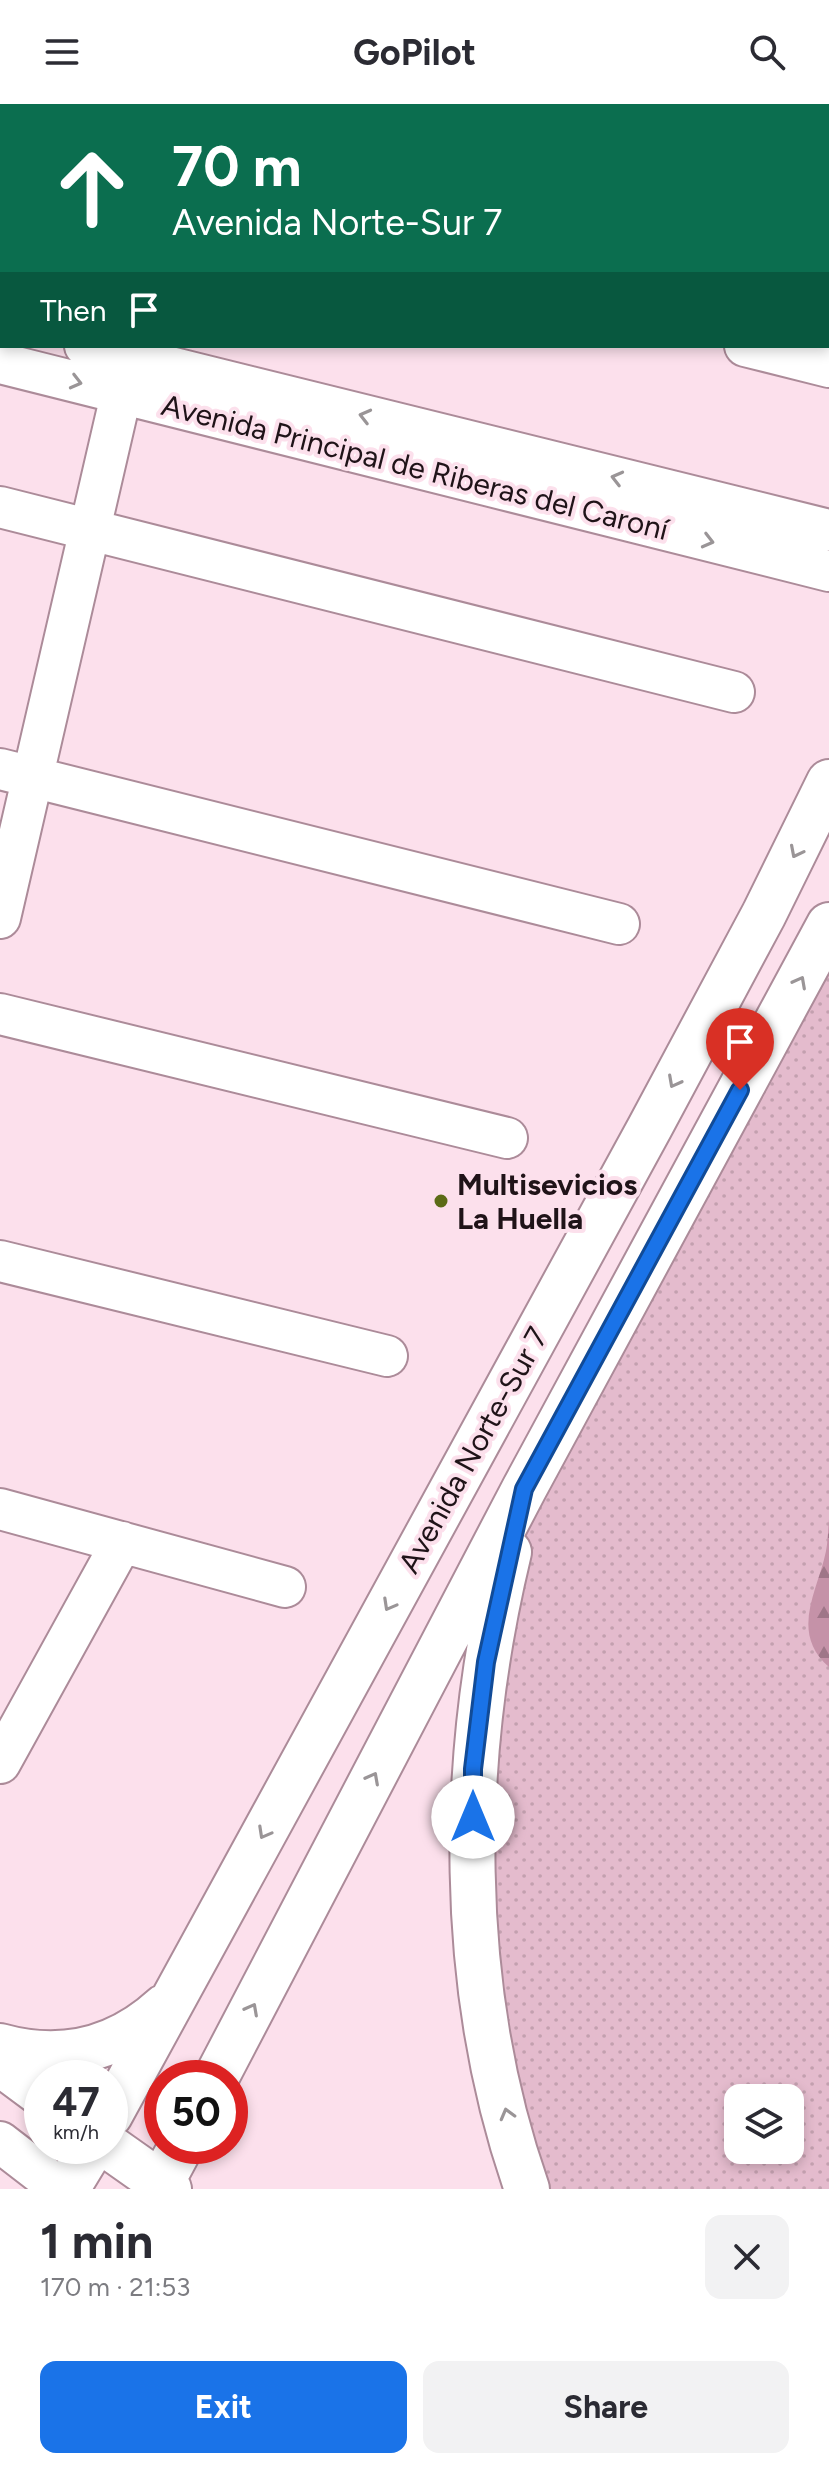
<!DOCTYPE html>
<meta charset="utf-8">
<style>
body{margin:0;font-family:Figtree,sans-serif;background:#f2f2f3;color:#2b2b33;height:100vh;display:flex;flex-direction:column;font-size:30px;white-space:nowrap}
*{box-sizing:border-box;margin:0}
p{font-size:26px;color:#7c7c81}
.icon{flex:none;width:44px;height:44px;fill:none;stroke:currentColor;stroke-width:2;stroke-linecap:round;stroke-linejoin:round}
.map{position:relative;height:2085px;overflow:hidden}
.panel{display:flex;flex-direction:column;background:#fff;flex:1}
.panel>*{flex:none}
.guide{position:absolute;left:0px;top:0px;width:830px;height:244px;box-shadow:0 4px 12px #0003;background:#0b6e4f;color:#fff;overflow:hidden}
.controls{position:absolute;left:724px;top:1980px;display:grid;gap:16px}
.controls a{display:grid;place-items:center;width:80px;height:80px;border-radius:16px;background:#fff;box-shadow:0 4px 12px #0003;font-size:40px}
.speed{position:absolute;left:24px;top:1956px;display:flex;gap:16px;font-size:40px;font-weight:700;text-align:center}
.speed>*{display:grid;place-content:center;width:104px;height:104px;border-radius:50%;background:#fff;box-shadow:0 4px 12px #0003;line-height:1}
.speed small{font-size:20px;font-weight:400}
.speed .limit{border:12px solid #d22;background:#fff;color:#111}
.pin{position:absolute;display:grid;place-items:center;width:68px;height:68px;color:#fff;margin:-82px -34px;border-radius:50% 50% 50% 0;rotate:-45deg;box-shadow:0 0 8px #0007}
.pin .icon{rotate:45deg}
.me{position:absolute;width:88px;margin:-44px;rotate:0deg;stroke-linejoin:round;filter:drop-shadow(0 0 6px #0008)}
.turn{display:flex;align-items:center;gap:28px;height:168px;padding:0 40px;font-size:36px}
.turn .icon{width:104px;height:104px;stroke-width:2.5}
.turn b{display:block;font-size:56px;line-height:68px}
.then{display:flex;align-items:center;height:76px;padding:0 40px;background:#0003;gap:16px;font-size:30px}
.round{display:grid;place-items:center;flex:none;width:84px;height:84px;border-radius:16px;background:#f2f2f3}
.headline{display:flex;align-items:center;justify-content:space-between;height:136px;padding:0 40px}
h1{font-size:48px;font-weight:700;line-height:60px}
.button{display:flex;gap:16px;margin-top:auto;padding:16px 40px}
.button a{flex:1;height:92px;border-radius:16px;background:#1a73e8;color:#fff;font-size:32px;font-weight:700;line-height:92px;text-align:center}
.button a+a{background:#f2f2f3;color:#2b2b33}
header{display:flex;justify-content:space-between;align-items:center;height:104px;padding:0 40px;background:#fff;font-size:36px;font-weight:700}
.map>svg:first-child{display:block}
.grass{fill:url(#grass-dots);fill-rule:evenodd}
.forest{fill:url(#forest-firs)}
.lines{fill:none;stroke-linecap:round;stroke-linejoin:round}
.minor-casing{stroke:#ac8b99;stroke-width:44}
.major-casing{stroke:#ac8b99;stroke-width:48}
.minor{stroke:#fff;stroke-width:40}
.major{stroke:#fff;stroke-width:44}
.oneway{stroke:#9a9597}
.route-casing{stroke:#114b97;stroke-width:20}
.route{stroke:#1a73e8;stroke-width:14}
.poi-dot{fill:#5c6b16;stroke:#fce0ec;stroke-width:3}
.labels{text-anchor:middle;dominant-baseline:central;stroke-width:8;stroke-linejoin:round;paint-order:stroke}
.street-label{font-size:30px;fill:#1f1318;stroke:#fce0ec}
.poi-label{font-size:30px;font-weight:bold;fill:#1f1318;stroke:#fce0ec;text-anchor:start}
</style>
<header><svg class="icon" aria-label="menu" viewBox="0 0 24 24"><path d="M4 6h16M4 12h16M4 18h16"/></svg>GoPilot<svg class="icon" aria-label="search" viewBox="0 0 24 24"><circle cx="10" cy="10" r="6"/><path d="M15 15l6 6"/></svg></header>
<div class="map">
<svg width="829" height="2085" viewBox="0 0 829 2085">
<defs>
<pattern id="grass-dots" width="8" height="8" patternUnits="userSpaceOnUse" patternTransform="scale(2)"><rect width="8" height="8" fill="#e4bbcd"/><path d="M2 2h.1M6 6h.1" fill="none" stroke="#c3a0af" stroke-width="1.8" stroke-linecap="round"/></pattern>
<pattern id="forest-firs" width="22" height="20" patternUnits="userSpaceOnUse" patternTransform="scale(2)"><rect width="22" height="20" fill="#c592a8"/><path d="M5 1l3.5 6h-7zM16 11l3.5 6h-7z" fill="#9f7688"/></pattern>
</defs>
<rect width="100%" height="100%" fill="#fce0ec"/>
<path class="grass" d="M829,821V2085H527L475,1817L524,1385ZM738,1994H790V2046H738Z"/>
<path class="forest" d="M829,1415V1563C789,1528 818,1487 826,1447C828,1437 828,1426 829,1415Z"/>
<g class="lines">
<defs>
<path id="minor" d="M779,0L787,2
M188,2L189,0
M828,12L829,13
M0,55H2
M0,221H2
M85,242L829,426
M745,242L829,263
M0,259L829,467
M0,403L734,588
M0,665L619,820
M0,814L127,265
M0,910L507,1034
M0,1157L387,1252
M0,1405L285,1483
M0,1659L122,1438
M0,1962L42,1993
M0,2038L61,2085"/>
<path id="major" d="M509,1448C459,1654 456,1883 527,2085
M0,1942C61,1959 117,1946 164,1903
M216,1974L524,1385L829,821
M110,2011L650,1023L764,810L829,678
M108,2042L169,2085
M67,2085L93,2042
M158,2085L181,2042"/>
</defs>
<use href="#minor" class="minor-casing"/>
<use href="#major" class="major-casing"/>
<use href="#minor" class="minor"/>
<use href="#major" class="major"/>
</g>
<defs><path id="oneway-chevron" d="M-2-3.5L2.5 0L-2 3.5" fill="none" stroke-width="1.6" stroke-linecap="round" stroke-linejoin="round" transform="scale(2)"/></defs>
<g class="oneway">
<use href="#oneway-chevron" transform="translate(76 278) rotate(14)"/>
<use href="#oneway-chevron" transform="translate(365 312) rotate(-166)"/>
<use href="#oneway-chevron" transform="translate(617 374) rotate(-166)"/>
<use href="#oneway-chevron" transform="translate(708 437) rotate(14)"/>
<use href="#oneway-chevron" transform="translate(796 748) rotate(117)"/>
<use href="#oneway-chevron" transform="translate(800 878) rotate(-62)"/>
<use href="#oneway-chevron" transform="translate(674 978) rotate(118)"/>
<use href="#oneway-chevron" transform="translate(389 1501) rotate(119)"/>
<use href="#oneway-chevron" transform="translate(373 1674) rotate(-62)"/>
<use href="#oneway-chevron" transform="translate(264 1729) rotate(119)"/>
<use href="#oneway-chevron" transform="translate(252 1905) rotate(-62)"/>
<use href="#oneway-chevron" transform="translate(507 2010) rotate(-105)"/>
</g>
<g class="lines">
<defs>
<path id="route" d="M473,1713V1665L486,1558L524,1385L740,986"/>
</defs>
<use href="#route" class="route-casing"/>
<use href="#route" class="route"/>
</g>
<circle class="poi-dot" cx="441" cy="1097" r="8"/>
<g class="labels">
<g class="street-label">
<text transform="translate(415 363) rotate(14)">Avenida Principal de Riberas del Caroní</text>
<text transform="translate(473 1346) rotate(-61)">Avenida Norte-Sur 7</text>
</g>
<g class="poi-label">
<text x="457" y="1080">Multisevicios<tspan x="457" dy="34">La Huella</tspan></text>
</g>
</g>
</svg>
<div class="controls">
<a><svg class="icon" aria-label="layers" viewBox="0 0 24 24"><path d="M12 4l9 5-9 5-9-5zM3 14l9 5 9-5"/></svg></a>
</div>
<div class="speed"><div>47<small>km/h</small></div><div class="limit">50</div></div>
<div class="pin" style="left:740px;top:986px;background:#d93025"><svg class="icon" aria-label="arrive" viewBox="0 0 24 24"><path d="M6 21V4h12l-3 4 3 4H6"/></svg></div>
<svg class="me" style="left:473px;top:1713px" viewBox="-20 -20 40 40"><circle r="19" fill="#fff"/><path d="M0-13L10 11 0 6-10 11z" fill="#1a73e8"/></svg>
<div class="guide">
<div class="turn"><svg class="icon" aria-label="ahead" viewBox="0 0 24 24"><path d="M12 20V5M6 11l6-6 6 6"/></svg><div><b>70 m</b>Avenida Norte-Sur 7</div></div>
<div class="then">Then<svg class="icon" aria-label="arrive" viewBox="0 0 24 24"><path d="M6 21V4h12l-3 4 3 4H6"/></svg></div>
</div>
</div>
<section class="panel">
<div class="headline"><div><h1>1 min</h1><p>170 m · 21:53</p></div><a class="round"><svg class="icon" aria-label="close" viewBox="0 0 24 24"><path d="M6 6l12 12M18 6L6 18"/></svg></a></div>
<div class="button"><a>Exit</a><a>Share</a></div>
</section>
